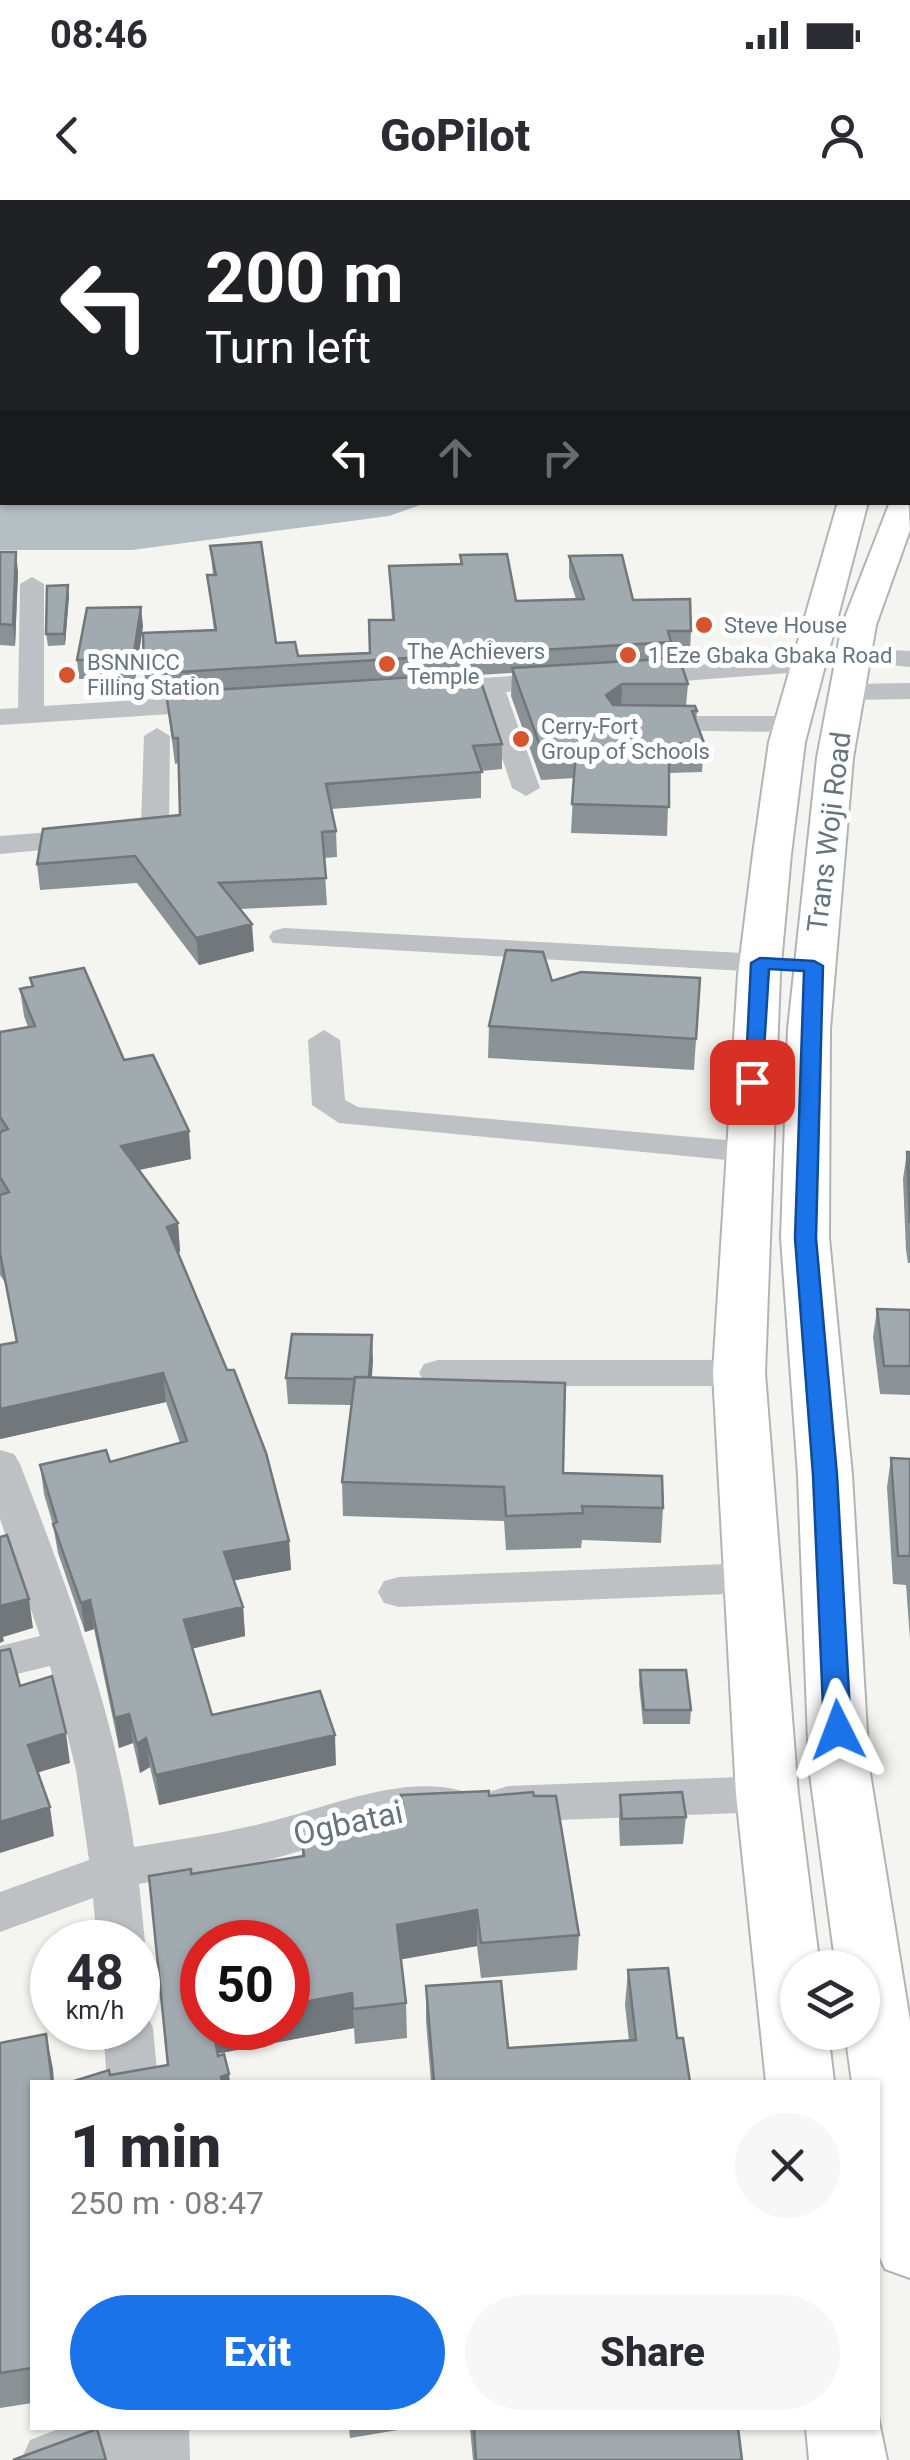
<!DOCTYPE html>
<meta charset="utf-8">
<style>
body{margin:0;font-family:Roboto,sans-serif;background:#f7f7f7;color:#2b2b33;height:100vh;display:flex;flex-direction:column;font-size:38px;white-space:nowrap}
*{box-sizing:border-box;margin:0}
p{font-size:32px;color:#7c7c81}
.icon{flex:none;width:55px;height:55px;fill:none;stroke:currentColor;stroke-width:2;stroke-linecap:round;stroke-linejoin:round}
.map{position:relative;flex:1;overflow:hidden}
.drawer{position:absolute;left:30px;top:1880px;width:850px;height:350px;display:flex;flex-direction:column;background:#fff;border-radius:0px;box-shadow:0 2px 8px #0004}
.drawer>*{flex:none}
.banner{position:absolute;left:0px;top:0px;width:910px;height:305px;box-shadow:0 2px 8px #0004;background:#202124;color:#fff;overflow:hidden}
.tools{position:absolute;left:780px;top:1750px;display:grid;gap:20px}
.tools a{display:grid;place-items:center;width:100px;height:100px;border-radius:50%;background:#fff;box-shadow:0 2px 8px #0004;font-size:50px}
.speed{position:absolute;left:30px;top:1720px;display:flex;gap:20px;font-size:50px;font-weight:700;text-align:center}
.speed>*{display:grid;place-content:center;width:130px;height:130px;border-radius:50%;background:#fff;box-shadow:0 2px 8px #0004;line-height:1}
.speed small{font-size:25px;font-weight:400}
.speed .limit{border:15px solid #d22;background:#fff;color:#111}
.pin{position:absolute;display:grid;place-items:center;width:85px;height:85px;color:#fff;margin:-42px;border-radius:20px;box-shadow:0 5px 15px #0006}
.me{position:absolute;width:110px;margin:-55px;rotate:357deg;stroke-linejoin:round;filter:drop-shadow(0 0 8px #0008)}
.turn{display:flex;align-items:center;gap:35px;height:210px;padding:0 40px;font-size:45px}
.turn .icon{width:130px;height:130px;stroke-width:2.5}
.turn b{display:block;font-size:70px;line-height:85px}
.lanes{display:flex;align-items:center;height:95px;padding:0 40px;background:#0003;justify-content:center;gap:50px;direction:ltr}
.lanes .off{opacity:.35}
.round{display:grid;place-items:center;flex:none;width:105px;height:105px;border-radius:52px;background:#f7f7f7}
.overview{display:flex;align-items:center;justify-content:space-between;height:170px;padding:0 40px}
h1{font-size:60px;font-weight:800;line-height:75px}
.cta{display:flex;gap:20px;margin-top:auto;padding:20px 40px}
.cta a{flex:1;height:115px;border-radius:60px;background:#1a73e8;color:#fff;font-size:40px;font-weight:800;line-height:115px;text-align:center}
.cta a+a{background:#f7f7f7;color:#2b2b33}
.status{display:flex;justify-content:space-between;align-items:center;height:70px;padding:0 50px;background:#fff;direction:ltr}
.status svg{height:28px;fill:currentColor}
header{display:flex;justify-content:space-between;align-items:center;height:130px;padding:0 40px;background:#fff;font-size:45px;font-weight:800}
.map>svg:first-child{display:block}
.water{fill:#b4bfc3}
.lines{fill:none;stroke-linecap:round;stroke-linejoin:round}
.major-casing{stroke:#b1b5b8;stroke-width:4}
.minor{fill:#bdc1c4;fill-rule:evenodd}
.major{fill:#fff;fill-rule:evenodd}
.wall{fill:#8a9296}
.shaded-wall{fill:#71777a}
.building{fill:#a1aaae;stroke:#71777a;stroke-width:2.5}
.route{fill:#1a73e8;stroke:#114b97;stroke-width:2.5}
.poi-dot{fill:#d7552e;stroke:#fff;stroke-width:4}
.labels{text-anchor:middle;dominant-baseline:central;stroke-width:10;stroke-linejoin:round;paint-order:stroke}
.far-poi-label{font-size:22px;fill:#65747f;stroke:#fff;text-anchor:start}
.street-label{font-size:28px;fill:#65747f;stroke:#fff}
.near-street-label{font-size:32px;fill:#65747f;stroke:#fff}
</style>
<div class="status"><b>08:46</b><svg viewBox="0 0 49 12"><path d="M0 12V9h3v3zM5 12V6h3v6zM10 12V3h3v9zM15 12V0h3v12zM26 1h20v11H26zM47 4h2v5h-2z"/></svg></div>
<header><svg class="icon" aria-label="back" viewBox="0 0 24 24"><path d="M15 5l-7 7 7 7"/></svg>GoPilot<svg class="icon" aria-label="person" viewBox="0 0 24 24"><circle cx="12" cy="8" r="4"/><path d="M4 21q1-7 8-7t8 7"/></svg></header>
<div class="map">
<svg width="910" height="2260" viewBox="0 0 910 2260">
<rect width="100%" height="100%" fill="#f4f4f0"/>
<path class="water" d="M0,167L2,302L426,303L389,316L132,350H0Z"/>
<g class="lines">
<defs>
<path id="major" d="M910,143V165L908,166V144Z
M908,294L910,330L876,425L853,558L830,829L829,1038L852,1275L869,1567L910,1821V2078L885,2069L878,2053V1882H852L845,1832H862V1768H836L809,1567L798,1275L781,1038L788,829L817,558L842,425L890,302H908Z
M838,302H868L805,542L791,654L780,775L765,1173L798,1594L820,1768H798V1832H828L834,1882H766L736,1594L713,1173L738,775L753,654L769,542Z
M878,2217L887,2260H809L806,2228H878Z"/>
</defs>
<use href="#major" class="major-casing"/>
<path class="minor" d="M902,0H910V9L908,2H900Z
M32,377L44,384V506L218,495L231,503L218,511L0,525V509L18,508L20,384Z
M854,448L910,451V467L845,461L841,456L845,451Z
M804,458L813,461L817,466L813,471L632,485L619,477L632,469Z
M562,473L575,481L571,486L506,492L540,588L526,596L512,588L481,494L433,497L420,489L433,481Z
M910,483V499L847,500L834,492L847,484Z
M649,516H791L804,524L791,532L640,530L636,524Z
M157,528L170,536L169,629L160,639L0,654V636L141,625L144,536Z
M284,728L760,754L775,763L760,772L273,743L269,737L273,731Z
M324,830L340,840L345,900L358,907L748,942L760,945L765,952L760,959L748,962L339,923L312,905L308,840Z
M438,1160H739L753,1164L758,1173L753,1182L739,1186H438L424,1182L419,1173L424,1164Z
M0,1250L14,1254L20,1264C68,1389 115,1514 134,1647C180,1639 227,1633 272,1621C333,1606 406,1572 469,1593L476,1606L469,1619L453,1624L384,1627L269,1660L139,1684L145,1742L138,1757V1742H97L93,1698L0,1732V1692L89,1660L76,1570L50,1466L0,1478V1446L40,1436L0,1319Z
M753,1363L768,1367L774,1378L768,1389L753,1393L399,1407L384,1403L378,1392L384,1381L399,1377Z
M767,1576L783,1581L790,1594L783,1607L767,1612L508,1622L492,1617L485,1604L492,1591L508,1586Z
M138,1810L146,1813L153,1828L158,1882H107L103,1828H138Z
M61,2228H189L190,2260H21L30,2240Z"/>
<use href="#major" class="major"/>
</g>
<path class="wall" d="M0,0H842L839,2H2V150H0Z
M210,346L276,443L298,456L370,453L392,420L389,366L460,364V355L516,401L576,399L569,377V356L633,400L691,431L690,452H670V458L688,484L686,506L697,511L696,522L704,543L702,572L669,573L667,636L571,633L574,578L541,580L511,496L512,473L479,475L502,544V569L481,571V598L331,609L336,631L337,657L324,658L327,705L240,709L254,751L199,765L137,683L40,690L37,664L180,615L179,563L175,564L166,495H164V490L146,491L144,470L214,430L207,375H213Z
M0,352L18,372L15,446L0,445Z
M68,385L69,396L65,445L48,446L46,434Z
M143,426L135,479H79L77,460Z
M30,778L124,860L191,959L139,970L178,1023L180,1052H178L289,1341L291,1370L234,1380L243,1407L245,1436L193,1448L212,1515L336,1565L159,1605L150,1567L140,1573L133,1543L119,1548L94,1429L85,1432L58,1353L53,1325L44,1294L40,1265L110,1262L180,1243L166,1202L0,1239V1145L16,1142L6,1084L0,1075V832L28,827L24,816L20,789L31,787Z
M700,778L694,870L488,858L489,826L552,781Z
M907,952H910V1063H908L906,1050L903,979Z
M877,1109L910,1110V1195L880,1194L873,1137Z
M372,1135V1177L563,1273L663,1308L661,1343L582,1340L581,1348L506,1350L504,1321L343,1316L342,1282L351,1205L288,1204L286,1178Z
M891,1258L910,1259V1439L906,1385L893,1384L887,1287Z
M640,1470L691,1510L690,1524H643L639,1484Z
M401,1595L489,1596L579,1735L577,1770L481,1778L477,1746L401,1759L406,1803L407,1838L355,1844L354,1828L217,1853L230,1882L110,1875L168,1865L191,1674L302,1656V1642L401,1624Z
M620,1595L686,1617L683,1644L620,1646L619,1622Z
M628,1770L677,1838L690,1882H431L426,1821V1786L508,1848L629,1841L625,1805Z
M0,1843L53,1869L32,1882V2203L0,2208Z
M349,2228H410L350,2238Z
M470,2228H738L742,2260H473Z"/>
<path class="shaded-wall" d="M16,352L18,372L15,446L13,425Z
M68,385L69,396L65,445L64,434Z
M141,407L143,426L135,479L133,459Z
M622,484L621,512L604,523L606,495Z
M252,724L254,751L199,765L196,738Z
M189,931L191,959L124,973L121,946Z
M178,1023L180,1052L170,1055L167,1027Z
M372,1135L373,1161L370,1205L369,1179Z
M163,1173L166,1202L0,1239V1209Z
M289,1341L291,1370L226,1382L224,1352Z
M29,1399L33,1428L3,1437L4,1441L0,1443V1406Z
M90,1400L94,1429L85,1432L81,1403Z
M243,1407L245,1436L187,1450L184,1420Z
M129,1514L133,1543L119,1548L115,1518Z
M66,1533L70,1563L33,1574L28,1545Z
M335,1535L336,1565L159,1605L156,1575Z
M146,1538L150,1567L140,1573L137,1544Z
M50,1607L54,1636L0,1653V1622Z
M477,1710V1746L398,1760L397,1725Z
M352,1793L354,1828L216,1854L213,1828H288V1805Z
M46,1834L53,1869L54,1882H52Z
M229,1874L230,1882H222L221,1877Z"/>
<path class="building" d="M0,0H664L661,2H2V135H0Z
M790,0H830L827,2Z
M261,342L276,443L295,442L298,456L370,453L369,420H394L389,366L462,364L460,355L507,354L516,401L584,399L569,356L622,355L633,400L690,399L691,431H668L671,442L163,473L162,469L144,470L143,433L216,430L207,375H216L210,346Z
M0,352H16L13,425L0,424Z
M68,385L64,434H46L47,386Z
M141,407L133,459L77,460L87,408Z
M679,458L688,484H622L606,495L613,505L695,506L697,511H692L704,543L669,544V607L572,604L576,549L542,551L512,468Z
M478,473L502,544L473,546L482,572L326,584L336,631L322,632L326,678L219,683L252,724L196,738L135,656L37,664L43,629L180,615L178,538H173L166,493Z
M506,750L543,752L552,781L581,772L700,778L696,839L489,826Z
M84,768L124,860L153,855L189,931L121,946L178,1023L167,1027L227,1170H234L266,1253L289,1341L224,1352L243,1407L184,1420L212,1515L320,1491L335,1535L156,1575L146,1538L137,1544L129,1514L115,1518L90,1400L81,1403L53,1324L57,1322L40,1265L106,1250L110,1262L187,1241L163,1173L0,1209V1145L17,1142L0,1053V995L9,992L0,977V932L8,929L0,917V832L35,826L20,789L33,786L30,778Z
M907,952H910V1023Z
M877,1109L910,1110V1166H884Z
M292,1134L372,1135L369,1177H355L354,1179L286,1178Z
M355,1177L565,1183L563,1273L662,1276L663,1308L582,1306L583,1313L506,1316L504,1287L342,1282Z
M891,1258L910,1259V1356H898Z
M7,1335L29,1399L0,1406V1337Z
M10,1449L20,1486L52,1476L66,1533L28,1545L50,1607L0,1622V1451Z
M640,1470H686L691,1510H644Z
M489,1591V1596L533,1592L534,1596H556L579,1735L481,1743L477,1710L397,1725L406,1803L353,1809L352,1793L288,1805V1742H202V1828H213L218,1856L224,1854L229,1874L221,1877L222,1882H71L109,1870L110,1875L168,1865L149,1676L191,1669V1674L304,1656L302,1642L406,1624L401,1595Z
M682,1592L686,1617L622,1619L620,1595Z
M668,1768L677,1838H683L690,1882H434L426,1786L501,1781L508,1848L636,1840L628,1770Z
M46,1834L52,1882H32V2168L0,2173V1843Z
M474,2228H738L742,2260H476Z
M97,2229L106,2260H13Z"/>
<path class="route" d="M760,758L814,761L823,766L816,1038L837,1275L851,1530L838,1541L824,1530L813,1275L795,1038L804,771L769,769L762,882L745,886L751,763Z"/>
<g class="poi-dot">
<circle cx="704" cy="425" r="10"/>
<circle cx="628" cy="455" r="10"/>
<circle cx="387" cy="464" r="10"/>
<circle cx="67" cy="475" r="10"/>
<circle cx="521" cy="539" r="10"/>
</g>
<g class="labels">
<g class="far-poi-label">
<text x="724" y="425">Steve House</text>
<text x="407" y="451">The Achievers<tspan x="407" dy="25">Temple</tspan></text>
<text x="648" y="455">1 Eze Gbaka Gbaka Road</text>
<text x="87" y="462">BSNNICC<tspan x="87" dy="25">Filling Station</tspan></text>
<text x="541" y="526">Cerry-Fort<tspan x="541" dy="25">Group of Schools</tspan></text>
</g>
<g class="street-label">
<text transform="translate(829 632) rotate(-83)">Trans Woji Road</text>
</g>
<g class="near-street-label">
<text transform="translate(348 1623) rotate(-12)">Ogbatai</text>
</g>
</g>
</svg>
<div class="tools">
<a><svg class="icon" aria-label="layers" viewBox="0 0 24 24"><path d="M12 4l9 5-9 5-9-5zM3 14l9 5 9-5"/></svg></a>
</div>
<div class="speed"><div>48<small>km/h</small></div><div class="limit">50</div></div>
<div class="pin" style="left:752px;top:882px;background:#d93025"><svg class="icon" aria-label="arrive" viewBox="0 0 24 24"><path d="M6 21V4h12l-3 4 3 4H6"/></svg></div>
<svg class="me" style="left:838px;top:1530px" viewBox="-20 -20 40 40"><path d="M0-17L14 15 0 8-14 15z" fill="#1a73e8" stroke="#fff" stroke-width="4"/></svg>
<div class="banner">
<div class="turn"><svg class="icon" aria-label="left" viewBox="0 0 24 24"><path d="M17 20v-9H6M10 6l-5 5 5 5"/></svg><div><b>200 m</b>Turn left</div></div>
<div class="lanes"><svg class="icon" aria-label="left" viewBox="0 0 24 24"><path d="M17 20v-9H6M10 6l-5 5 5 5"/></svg><svg class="icon off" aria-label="ahead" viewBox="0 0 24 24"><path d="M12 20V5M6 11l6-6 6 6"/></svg><svg class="icon off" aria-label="right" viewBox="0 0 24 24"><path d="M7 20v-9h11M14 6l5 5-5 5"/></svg></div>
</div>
<section class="drawer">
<div class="overview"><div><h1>1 min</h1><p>250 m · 08:47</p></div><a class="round"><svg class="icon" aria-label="close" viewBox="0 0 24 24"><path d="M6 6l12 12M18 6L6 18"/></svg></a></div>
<div class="cta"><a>Exit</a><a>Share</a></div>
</section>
</div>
